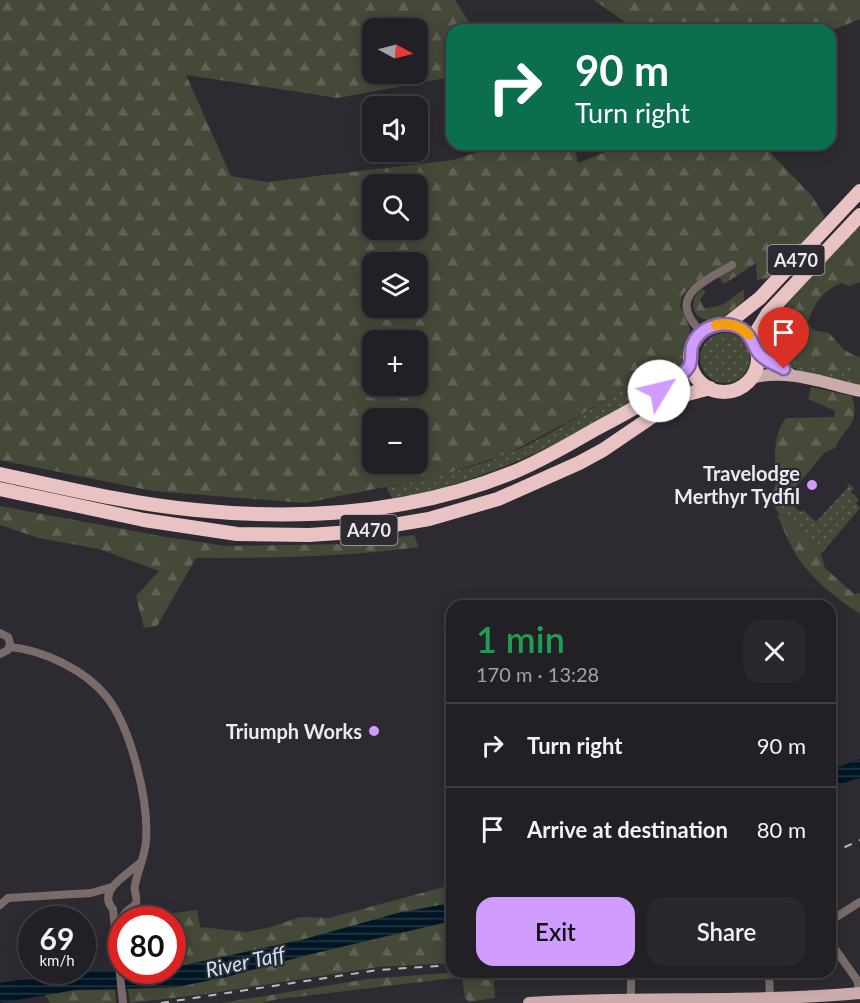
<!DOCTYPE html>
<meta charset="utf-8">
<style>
body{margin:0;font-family:Lato,sans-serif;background:#2a282d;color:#f1f3f6;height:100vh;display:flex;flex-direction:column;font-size:22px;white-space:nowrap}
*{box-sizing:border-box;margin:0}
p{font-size:20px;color:#a2a3a7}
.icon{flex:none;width:33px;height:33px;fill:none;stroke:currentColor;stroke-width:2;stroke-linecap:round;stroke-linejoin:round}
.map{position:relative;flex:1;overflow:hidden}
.drawer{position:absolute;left:446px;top:600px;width:390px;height:378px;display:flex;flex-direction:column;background:#222025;border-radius:18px;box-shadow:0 3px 15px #0003,0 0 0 2px #3f3e42}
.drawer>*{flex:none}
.top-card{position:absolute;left:446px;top:24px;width:390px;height:126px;border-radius:18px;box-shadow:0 3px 15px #0003,0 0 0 2px #3f3e42;background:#0b6e4f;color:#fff;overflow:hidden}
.needle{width:39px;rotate:97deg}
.buttons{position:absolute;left:362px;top:18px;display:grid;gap:12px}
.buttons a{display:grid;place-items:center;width:66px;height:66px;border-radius:12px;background:#222025;box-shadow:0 3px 15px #0003,0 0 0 2px #3f3e42;font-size:30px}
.speed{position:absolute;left:18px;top:906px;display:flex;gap:12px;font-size:30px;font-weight:700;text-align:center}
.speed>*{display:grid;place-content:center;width:78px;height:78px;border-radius:50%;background:#222025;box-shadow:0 3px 15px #0003,0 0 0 2px #3f3e42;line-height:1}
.speed small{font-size:15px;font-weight:400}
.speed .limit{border:9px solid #d22;background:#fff;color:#111}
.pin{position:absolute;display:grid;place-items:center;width:51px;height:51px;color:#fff;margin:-62px -26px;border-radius:50% 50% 50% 0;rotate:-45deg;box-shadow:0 0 6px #0007}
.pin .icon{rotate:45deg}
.me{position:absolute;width:66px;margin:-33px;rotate:54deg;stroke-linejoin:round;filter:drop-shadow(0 0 4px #0008)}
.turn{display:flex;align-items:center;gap:21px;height:126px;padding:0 30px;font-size:27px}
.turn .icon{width:78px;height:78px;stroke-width:2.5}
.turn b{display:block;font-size:42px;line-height:51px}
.round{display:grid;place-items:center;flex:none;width:63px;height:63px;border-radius:18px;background:#2a282d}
.headline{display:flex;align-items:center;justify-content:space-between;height:102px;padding:0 30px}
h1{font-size:36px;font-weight:600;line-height:45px;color:#1e9e55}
.cta{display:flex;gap:12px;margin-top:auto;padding:12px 30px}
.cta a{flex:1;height:69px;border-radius:18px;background:#d09dff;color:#111;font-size:24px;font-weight:600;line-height:69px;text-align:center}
.cta a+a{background:#2a282d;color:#f1f3f6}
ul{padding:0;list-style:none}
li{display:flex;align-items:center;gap:18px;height:84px;padding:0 30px;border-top:2px solid #3f3e42}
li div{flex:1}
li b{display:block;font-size:22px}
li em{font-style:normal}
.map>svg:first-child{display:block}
.grass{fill:url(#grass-dots)}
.forest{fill:url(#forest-firs);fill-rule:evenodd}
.water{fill:url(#water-rules)}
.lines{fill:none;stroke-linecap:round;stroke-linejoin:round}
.street{stroke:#7a6b6b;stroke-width:8}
.primary{stroke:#caaaaa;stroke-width:12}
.highway{stroke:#e9c3c3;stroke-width:14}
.rail{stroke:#bbb9be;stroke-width:2;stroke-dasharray:8 8;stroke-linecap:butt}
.route-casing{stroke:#8766a6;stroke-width:15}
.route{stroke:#d09dff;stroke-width:10}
.slow{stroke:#f59e0b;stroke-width:10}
.poi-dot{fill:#d09dff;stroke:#2e2a31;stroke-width:2}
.labels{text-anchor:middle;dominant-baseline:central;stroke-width:4.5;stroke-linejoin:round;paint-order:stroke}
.shield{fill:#2e2a31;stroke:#b3b0b5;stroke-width:1.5}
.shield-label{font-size:18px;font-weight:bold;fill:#eceaee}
.poi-label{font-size:20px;font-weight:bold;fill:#eceaee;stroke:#2e2a31;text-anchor:end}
.water-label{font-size:21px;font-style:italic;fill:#c6e6fb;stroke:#2e2a31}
</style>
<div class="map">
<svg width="860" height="1003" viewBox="0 0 860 1003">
<defs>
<pattern id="grass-dots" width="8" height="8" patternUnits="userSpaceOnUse" patternTransform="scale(1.5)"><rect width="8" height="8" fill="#444938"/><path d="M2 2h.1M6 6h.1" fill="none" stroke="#5f6355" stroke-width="1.8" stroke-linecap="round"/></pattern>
<pattern id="forest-firs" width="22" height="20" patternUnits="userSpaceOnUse" patternTransform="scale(1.5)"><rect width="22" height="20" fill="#444938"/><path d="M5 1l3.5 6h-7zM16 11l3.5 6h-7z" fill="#5f6355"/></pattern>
<pattern id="water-rules" width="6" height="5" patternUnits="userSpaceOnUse" patternTransform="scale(1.5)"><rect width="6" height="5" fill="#001624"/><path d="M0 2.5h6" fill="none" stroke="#253844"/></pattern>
</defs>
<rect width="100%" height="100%" fill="#2e2a31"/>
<path class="grass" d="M860,223V230L809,285L789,302L777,318V329L812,357L817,358L816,361L841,362L852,368L853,377L860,380V386L797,370L768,354L763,346L761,340L763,332L777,312Z
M700 358a25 25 0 1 1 50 0a25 25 0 1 1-50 0Z
M688,341L683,363L679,370C588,432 501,478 393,500L386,487C427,479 467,470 505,455C540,441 574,419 606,400C634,383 664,364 688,341Z
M788,477L801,481L784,498L800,512L803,510L816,522L849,486L846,481L854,488L851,492L859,500L856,503L860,508L821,554C809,544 771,512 771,497C771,493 773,491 774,488C777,481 780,478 788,477Z"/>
<path class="forest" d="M0,0H455L474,30H452L451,77L338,98L186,75L231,176L267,182L453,160L503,144H574L578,163L625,144H762L812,196L825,217L805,242L768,278L757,280L756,263L724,284L715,272L688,289L682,296L680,306L690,329L688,341L675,353L624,389L572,420L507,454L440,476L305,503L153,491L0,460ZM372,28H417V74H372ZM372,184H417V230H372ZM372,262H417V308H372ZM372,340H417V386H372ZM372,418H417V464H372Z
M594,0H860V19L830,31L636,30Z
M860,230V282L849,286L841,283C823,291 814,303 808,322L813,330L829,333L844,350L860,358V380L853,377L852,368L841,362L836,372L830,374L819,370L816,358L812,357L807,368C790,360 778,337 777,318L789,302L809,285Z
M702,289L706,291L700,300L704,308C729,307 726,299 744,290V300C737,307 728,314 720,318C699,327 682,305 702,289Z
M811,387L852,396C860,425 847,424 835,448L824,453L801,481C791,474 783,477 775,484C776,461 771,437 786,418L834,417L835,411L808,399Z
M0,506L160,536L226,546L352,544L414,535L419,547C345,557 271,558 196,558L157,626L144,628L136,596L159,571L99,549L39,538L0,525Z
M777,515H781L798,534L821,554L825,568L854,594L860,593V614C836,598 815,582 798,558C789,545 784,529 777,515Z
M451,885V903L398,913L305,939L175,967L173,968L172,920H154L167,914L197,910L200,927L246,932L271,927L300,917L329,918Z
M451,921V963L378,967L206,994L130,1003L128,989L177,987L226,977L307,955Z
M461,972H493L495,998L469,1002L465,998L462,977L279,999L261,1003H222L367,979Z
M75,990H115L116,1003H50L45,995Z"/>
<path class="water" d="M860,759V778L830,787V770Z
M451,903V921L307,955L226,977L177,987L75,990L0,1003V983L73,971L172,970L173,968L305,939L398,913Z"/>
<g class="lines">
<path class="street" d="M702,332C664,297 704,282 732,265
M0,633L8,637L10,643L8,650L0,654
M10,647C43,650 85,670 106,696C131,727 149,801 146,841C145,856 138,870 135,885C133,891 138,896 136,903C133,908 130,908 126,912C121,916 118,926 115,932
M0,905L8,898L91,893L112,887
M830,921L860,902
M830,942L857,980L860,993
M631,972V1000
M769,972L770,1000
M123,1003L113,909C96,891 128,874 140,863"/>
<path class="primary" d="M758,353L790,374
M751,378C787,368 824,383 860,391
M529,1003C639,996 750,1003 860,993"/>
<path class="highway" d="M727,324L760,298L860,191
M690 358a34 34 0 1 1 68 0a34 34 0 1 1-68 0Z
M752,339L768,313L860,215
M0,474C65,488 131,504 196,510C303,521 413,513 514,472C541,461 568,445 594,430C619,417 677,387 691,364
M0,489L144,520L237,534L309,535L352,532L429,519L498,499L579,463L603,450L684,395L710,388"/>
<path class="rail" d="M830,854L860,840
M161,1003L378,970L452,965"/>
</g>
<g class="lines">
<defs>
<path id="route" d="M659,391C670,385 680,379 688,368C693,362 690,354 692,346C699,326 724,319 742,329C751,335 752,343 757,351C761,359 776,365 784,369"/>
</defs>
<use href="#route" class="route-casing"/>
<use href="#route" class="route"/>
<path class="slow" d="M716,325C728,322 740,326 749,335"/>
</g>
<g class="poi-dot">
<circle cx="812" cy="485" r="6"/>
<circle cx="374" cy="731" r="6"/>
</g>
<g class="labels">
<g class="shield">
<rect x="767.5" y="245" width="57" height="30" rx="4.5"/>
<rect x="340.5" y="515" width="57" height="30" rx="4.5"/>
</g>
<g class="shield-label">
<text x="796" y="260">A470</text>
<text x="369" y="530">A470</text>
</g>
<g class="poi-label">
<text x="800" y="473">Travelodge<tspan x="800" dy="23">Merthyr Tydfil</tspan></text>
<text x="362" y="731">Triumph Works</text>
</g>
<g class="water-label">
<text transform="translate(245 961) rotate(-12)">River Taff</text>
</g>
</g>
</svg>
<div class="buttons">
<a><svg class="needle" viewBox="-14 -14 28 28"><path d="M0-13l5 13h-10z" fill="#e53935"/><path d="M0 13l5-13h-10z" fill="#a2a3a7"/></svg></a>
<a><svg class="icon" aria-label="sound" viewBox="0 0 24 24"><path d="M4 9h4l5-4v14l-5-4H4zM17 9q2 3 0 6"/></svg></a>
<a><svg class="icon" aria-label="search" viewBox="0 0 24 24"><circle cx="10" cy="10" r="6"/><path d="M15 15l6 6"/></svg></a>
<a><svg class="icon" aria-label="layers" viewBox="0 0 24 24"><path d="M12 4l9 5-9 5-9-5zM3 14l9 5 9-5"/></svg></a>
<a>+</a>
<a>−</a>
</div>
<div class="speed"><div>69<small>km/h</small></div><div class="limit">80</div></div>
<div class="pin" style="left:784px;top:369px;background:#d93025"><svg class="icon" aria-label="arrive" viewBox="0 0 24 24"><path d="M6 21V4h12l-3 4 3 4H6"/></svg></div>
<svg class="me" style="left:659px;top:391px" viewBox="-20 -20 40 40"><circle r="19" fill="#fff"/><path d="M0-13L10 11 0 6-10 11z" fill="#d09dff"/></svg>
<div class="top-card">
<div class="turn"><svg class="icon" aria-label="right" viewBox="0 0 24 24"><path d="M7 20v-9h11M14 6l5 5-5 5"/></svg><div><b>90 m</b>Turn right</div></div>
</div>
<section class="drawer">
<div class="headline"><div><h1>1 min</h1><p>170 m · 13:28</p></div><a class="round"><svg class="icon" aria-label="close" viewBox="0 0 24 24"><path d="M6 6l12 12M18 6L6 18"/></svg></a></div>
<ul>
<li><svg class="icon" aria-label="right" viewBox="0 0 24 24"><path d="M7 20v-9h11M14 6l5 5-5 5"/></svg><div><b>Turn right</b></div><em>90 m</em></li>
<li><svg class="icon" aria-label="arrive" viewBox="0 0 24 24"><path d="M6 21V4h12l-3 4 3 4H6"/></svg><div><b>Arrive at destination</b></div><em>80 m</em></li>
</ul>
<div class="cta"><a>Exit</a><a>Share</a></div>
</section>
</div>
